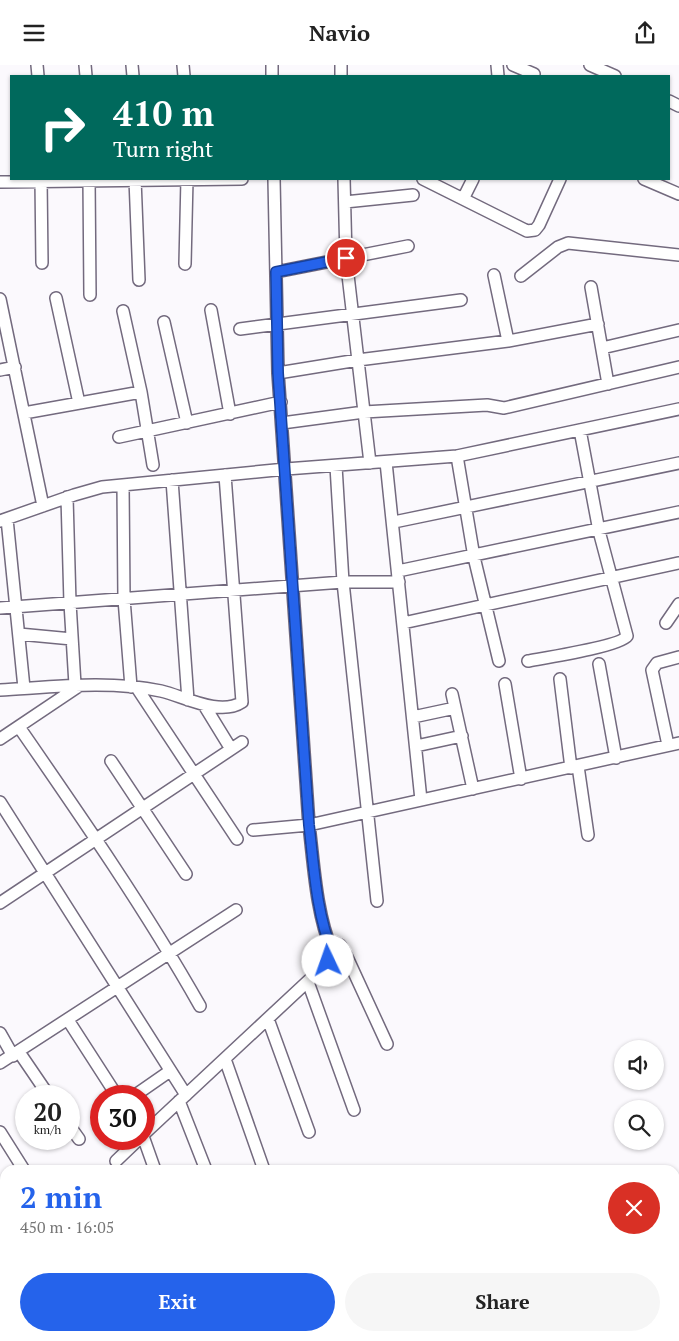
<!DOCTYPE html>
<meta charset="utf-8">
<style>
body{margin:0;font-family:"PT Serif",serif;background:#f6f6f6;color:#222;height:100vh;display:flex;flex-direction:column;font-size:19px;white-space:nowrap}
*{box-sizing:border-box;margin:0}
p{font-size:16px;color:#767676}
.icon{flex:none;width:28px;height:28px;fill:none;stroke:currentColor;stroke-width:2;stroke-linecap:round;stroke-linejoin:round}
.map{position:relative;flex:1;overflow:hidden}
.panel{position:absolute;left:0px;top:1100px;width:680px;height:176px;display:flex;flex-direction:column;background:#fff;border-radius:15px 15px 0 0;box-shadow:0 1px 4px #0004}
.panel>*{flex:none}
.banner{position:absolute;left:10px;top:10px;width:660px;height:105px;border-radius:0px;box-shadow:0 1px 4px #0004;background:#00695c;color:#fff;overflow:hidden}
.tools{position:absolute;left:614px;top:975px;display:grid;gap:10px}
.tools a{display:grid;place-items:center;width:50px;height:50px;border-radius:50%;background:#fff;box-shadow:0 1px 4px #0004;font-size:25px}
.speed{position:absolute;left:15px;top:1020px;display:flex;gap:10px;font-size:25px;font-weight:700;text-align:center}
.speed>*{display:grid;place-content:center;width:65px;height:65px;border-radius:50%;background:#fff;box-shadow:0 1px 4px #0004;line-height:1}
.speed small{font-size:12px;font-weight:400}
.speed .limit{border:8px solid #d22;background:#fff;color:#111}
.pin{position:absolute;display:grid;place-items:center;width:42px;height:42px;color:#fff;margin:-21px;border:2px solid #fff;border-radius:50%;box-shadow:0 1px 5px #0007}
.me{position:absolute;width:55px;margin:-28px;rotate:357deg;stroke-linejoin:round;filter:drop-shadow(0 0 4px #0008)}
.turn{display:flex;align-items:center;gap:18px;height:105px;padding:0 20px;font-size:22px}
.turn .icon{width:65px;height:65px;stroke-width:2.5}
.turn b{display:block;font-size:35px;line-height:42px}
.round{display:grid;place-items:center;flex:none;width:52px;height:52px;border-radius:26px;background:#f6f6f6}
.head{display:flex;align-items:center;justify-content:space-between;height:85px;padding:0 20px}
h1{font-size:30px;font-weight:600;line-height:38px;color:#2563eb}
.cta{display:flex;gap:10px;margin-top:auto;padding:10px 20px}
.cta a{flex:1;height:58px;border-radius:30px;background:#2563eb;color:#fff;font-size:20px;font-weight:600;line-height:58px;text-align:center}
.cta a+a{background:#f6f6f6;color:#222}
header{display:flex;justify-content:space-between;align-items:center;height:65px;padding:0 20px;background:#fff;font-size:22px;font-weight:600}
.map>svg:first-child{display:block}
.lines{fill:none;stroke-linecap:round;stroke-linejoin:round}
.street-casing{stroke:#736a7e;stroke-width:14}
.street{stroke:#fff;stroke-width:11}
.route-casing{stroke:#184099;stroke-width:12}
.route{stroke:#2563eb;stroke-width:9}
</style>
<header><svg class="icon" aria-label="menu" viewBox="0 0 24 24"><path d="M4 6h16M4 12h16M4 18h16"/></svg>Navio<svg class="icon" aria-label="share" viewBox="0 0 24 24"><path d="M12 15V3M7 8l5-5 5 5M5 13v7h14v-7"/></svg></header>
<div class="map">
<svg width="679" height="1276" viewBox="0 0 679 1276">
<rect width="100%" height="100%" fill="#fbf9fd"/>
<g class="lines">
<defs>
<path id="street" d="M37,0L38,11
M85,0L86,11
M132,0L133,11
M183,0L184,11
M272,0V11
M341,0V11
M497,0L498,11
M513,0L534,9
M590,0L615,11
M669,36L679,41
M41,114L42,198
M89,114L90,230
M135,114L139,215
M344,114L346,193L370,398
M423,114L527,166L535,165L539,160L560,114
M644,114L679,129
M0,117L242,114
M463,134L473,114
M345,137L413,130
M185,199L187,114
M276,207L408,181
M494,210L508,276
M521,211L558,182L568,178L679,190
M591,222L608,319
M56,233L79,338
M0,234L43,441
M211,245L230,349
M123,246L141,327L153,400
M164,257L187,358
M240,264L461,235
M602,283L679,265
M0,305L15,302
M278,308L358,295L508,276L598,259
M24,348L141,327
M282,358L364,347L487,340L504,343L679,302
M119,372L281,337
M457,391L474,492L499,596
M386,397L421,735
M336,401L343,517L377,836
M172,415L188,635
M123,420L124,534L131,622
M67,432L70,538L75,620
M7,454L24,623
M0,456L74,430L102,422L286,404L457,391L679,344
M394,457L679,398
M398,506L679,447
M0,543L343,517H399
M403,558L678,498
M666,558L679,539
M19,569L72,574
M528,596C544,593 621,581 627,571L599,466L580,365
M599,599L616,693
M560,614L571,703
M505,619L521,714
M137,623L237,774
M0,625C53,622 109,615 161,626C183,631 220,652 242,637L225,410
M452,629L473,724
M204,640L231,684
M413,652L455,643
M19,662C82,753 145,844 200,941
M0,674L79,621
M668,680L652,605L657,598L679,592
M416,681L462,671
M111,696L186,809
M578,701L588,770
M0,737L186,1030
M253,765L309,760L679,678
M0,838L242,677
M327,875L340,880L346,890L387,979
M308,917L354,1045
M268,954L309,1067
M68,955L117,1031
M0,968L13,991
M19,987L49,1031
M225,994L264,1105
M0,998L236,845
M134,1031L170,1006
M179,1036L206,1105
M69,1060L79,1074
M0,1067L24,1105
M144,1069L322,903L332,886C316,847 314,801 309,760L278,308L274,114
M144,1074L155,1105
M116,1096L139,1074
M675,1134L679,1132
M216,1271L218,1276
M265,1271L267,1276"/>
</defs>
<use href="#street" class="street-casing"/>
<use href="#street" class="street"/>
</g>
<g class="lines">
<defs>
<path id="route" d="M328,896L332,886C316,847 314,801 309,760L278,308L276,207L346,193"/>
</defs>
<use href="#route" class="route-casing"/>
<use href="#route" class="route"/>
</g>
</svg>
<div class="tools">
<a><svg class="icon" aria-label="sound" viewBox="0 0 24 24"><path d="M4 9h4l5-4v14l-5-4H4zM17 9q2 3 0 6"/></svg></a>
<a><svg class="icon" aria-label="search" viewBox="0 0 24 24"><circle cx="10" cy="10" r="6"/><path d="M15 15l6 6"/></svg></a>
</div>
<div class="speed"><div>20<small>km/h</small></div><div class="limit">30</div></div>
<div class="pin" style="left:346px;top:193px;background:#d93025"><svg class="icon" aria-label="arrive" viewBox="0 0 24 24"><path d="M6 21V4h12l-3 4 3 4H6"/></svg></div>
<svg class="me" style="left:328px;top:896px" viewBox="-20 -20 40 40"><circle r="19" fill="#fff"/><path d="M0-13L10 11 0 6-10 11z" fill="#2563eb"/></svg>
<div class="banner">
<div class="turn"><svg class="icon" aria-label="right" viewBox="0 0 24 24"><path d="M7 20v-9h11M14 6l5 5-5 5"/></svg><div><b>410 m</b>Turn right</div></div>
</div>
<section class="panel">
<div class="head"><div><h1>2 min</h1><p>450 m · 16:05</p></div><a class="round" style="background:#d93025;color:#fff"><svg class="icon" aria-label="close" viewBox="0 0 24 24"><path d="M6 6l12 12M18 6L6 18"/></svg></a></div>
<div class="cta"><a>Exit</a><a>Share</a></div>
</section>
</div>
